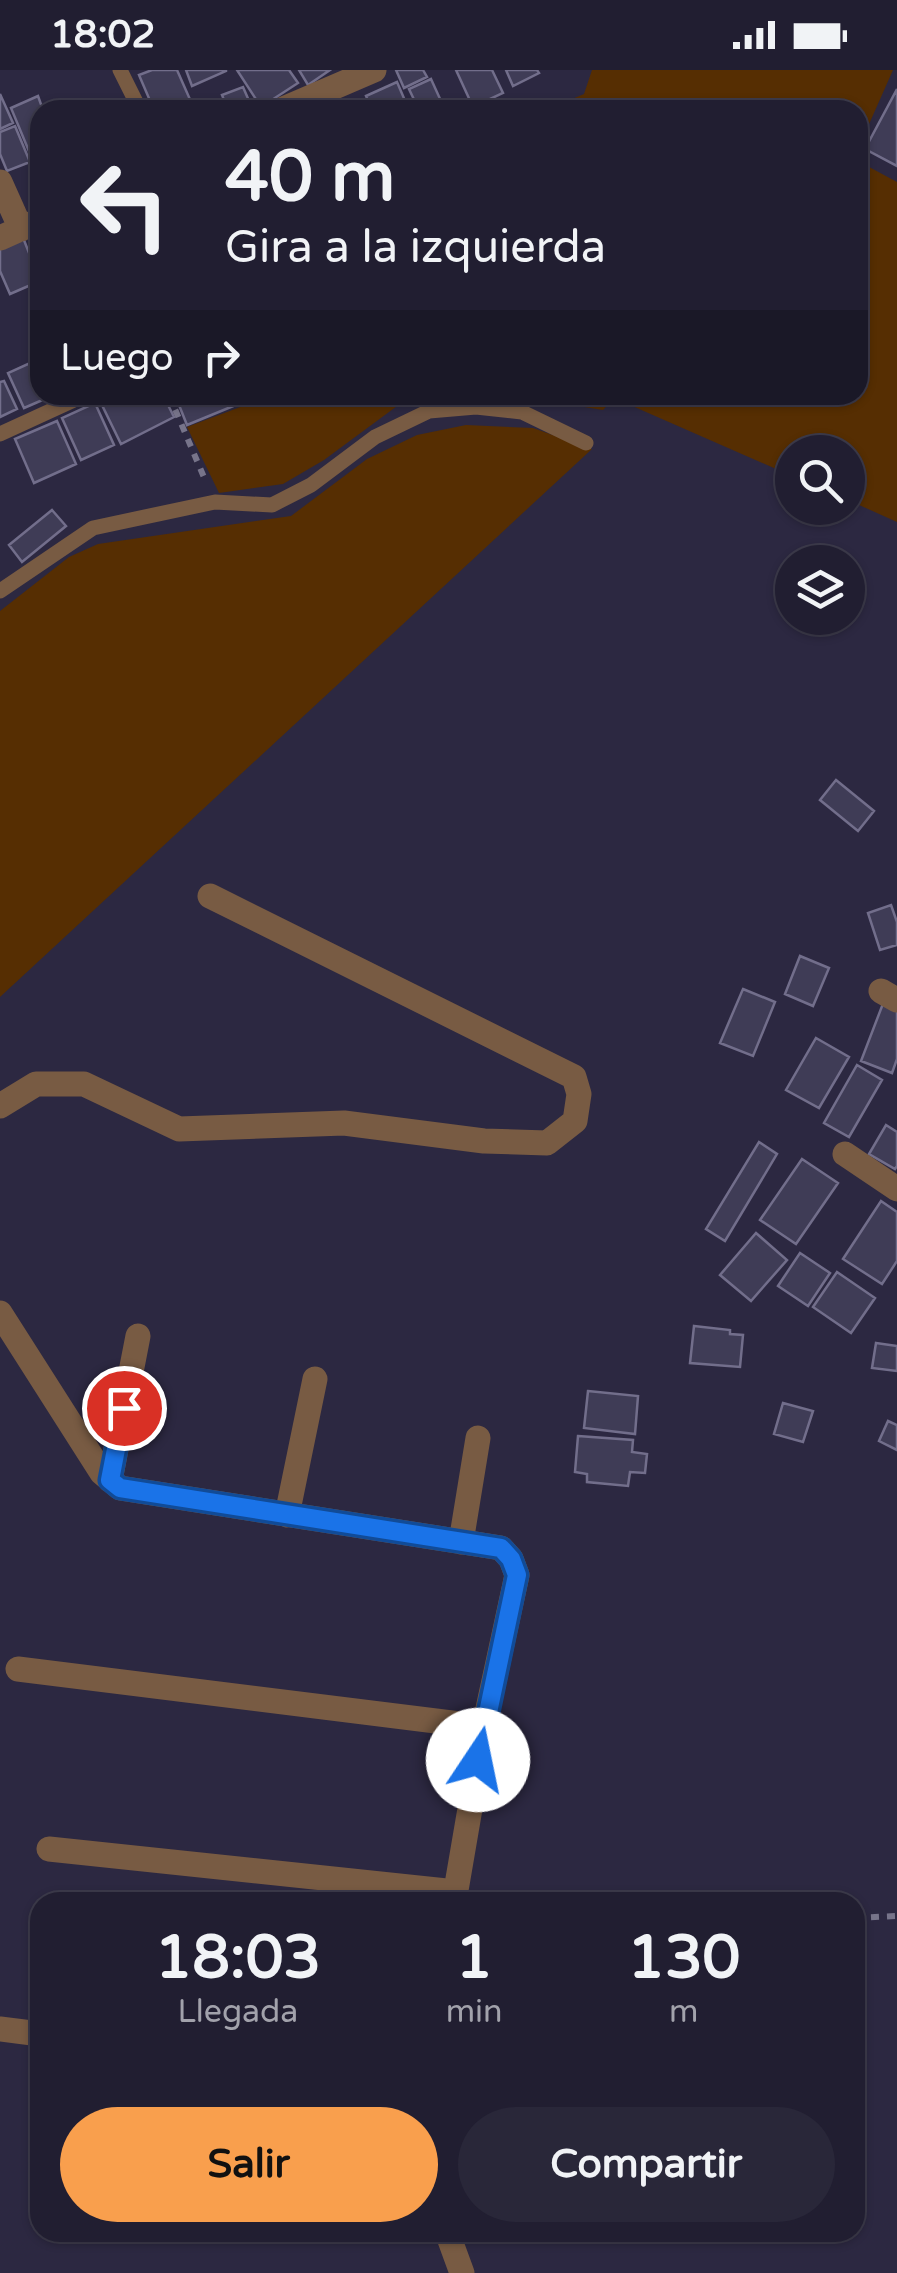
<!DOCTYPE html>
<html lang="es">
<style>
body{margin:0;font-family:"Varela Round",sans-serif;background:#292739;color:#f1f3f6;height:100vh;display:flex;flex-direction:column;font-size:38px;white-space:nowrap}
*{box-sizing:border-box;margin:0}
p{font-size:32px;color:#a2a2ab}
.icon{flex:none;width:55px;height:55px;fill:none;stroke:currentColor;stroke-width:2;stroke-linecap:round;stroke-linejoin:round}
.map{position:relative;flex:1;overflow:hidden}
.drawer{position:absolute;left:30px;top:1822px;width:835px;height:350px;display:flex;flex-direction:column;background:#211e31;border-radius:30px;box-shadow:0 2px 8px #0004,0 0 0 2px #3e3c4d}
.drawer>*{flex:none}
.banner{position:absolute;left:30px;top:30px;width:838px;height:305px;border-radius:30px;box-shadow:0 2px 8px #0004,0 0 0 2px #3e3c4d;background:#211e31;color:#f1f3f6;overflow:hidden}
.fabs{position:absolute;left:775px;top:365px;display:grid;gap:20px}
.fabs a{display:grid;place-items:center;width:90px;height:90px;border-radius:50%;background:#211e31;box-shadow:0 2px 8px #0004,0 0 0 2px #3e3c4d;font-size:50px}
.pin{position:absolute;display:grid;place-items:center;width:85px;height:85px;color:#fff;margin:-42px;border:5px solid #fff;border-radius:50%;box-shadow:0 2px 10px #0007}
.me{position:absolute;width:110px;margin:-55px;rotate:11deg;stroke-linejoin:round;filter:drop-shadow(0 0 8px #0008)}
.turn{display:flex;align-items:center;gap:35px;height:210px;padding:0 30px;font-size:45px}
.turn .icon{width:130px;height:130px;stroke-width:2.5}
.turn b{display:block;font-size:70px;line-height:85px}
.then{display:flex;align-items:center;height:95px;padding:0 30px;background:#0003;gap:20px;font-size:38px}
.eta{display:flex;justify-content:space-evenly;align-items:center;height:170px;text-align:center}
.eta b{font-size:60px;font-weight:700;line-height:70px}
.button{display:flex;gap:20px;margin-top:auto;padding:20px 30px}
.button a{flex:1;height:115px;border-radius:60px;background:#f99f4d;color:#111;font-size:40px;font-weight:700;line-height:115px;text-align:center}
.button a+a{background:#292739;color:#f1f3f6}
.status{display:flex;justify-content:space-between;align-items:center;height:70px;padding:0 50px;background:#211e31;direction:ltr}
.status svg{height:28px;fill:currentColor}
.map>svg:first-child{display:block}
.green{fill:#562e02}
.building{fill:#3f3c56;stroke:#726e8b;stroke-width:2.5}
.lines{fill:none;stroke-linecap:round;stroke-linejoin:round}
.path{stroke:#77748a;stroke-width:6;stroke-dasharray:8 8;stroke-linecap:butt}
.service{stroke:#785b43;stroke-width:15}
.minor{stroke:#785b43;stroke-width:25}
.route-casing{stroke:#114b97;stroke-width:25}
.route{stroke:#1a73e8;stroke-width:18}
</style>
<div class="status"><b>18:02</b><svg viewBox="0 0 49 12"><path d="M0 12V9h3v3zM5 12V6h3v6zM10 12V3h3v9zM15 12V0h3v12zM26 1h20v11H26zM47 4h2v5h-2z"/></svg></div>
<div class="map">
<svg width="897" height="2203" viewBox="0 0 897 2203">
<rect width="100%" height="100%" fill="#2c2841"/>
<path class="green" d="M592,0H893L858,79V40H546L584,24Z
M858,91L897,112V452L848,430V382H792V406L630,335L639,325H858Z
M248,325H412L324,390L283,414L219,423L187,357L251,333Z
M511,325H617L603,340Z
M466,355L533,358L592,379L0,927V541L69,487L98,474L291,446L367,389L417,365Z"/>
<path class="building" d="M152,0H177L192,34L177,40H154L139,5Z
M186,0H226V1L192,16Z
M237,0H289L298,13L261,37Z
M299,0H330L308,15Z
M396,0H423L427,7L404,18Z
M456,0H492L503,23L473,37Z
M506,0H537L539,3L513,16Z
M431,9L441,31L419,40L409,19Z
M397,12L409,40H372L366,26Z
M243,17L253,40H228L222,25Z
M897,19V96L865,79Z
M336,22L345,40H296Z
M0,24L13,53L0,59Z
M38,26L43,40H40V82L31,86L11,38Z
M15,56L30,92L7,101L0,84V62Z
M22,165L40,211L10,224L0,201V174Z
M39,289L40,325H54L24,338L8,303Z
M4,311L17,339L0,347V312Z
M118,325H163L174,347L121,374L101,333Z
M175,325H246L248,330L187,355Z
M95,333L114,375L81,390L62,348Z
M57,351L76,394L34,413L15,369Z
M52,440L66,456L22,492L9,475Z
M836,710L874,741L858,761L820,730Z
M891,835L897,852V875L880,880L868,843Z
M800,886L829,898L813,936L785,924Z
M743,919L775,932L753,986L720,973Z
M884,931L897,935V989L892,1003L861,991Z
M816,968L849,987L819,1038L786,1020Z
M857,995L882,1010L849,1067L824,1053Z
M886,1055L897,1062V1096L895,1099L869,1084Z
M759,1072L777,1084L725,1171L706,1159Z
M802,1089L838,1113L796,1174L760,1150Z
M881,1131L897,1142V1191L882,1214L843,1189Z
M756,1163L787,1190L751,1231L720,1205Z
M800,1183L830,1203L808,1236L778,1216Z
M837,1202L875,1228L851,1263L813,1237Z
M694,1256L730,1260V1264L743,1265L740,1297L690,1293Z
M876,1273L897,1276V1301L872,1298Z
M588,1321L638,1326L635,1364L584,1358Z
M783,1333L813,1341L803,1372L774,1364Z
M888,1351L897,1355V1380L879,1371Z
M578,1366L633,1370L632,1382L647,1384L645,1403L630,1402L628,1416L587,1412V1404L575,1402Z"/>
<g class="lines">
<path class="path" d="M169,325L206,412
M855,1848L897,1846"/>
<path class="service" d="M120,0L140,40
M0,364L85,325
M0,521L93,458L215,432L272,435L311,415L375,367L429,341L476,337L522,342L586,373"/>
<path class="minor" d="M281,40L374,0
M0,112L21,159
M0,168L40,150
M881,921L897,930
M0,1036L36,1014H84L179,1059L344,1053L484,1071L547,1073L575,1051L579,1024L574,1007L210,826
M845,1084L897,1119
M0,1243L102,1403L120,1418L501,1478L511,1489L517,1505L484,1657L454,1832
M110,1410L138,1266
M287,1445L315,1309
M461,1472L478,1368
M18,1599L484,1657
M49,1779L456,1822
M0,1959L40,1964
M447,2162L462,2203"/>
</g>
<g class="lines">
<defs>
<path id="route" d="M124,1338L110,1410L120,1418L501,1478L511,1489L517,1505L478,1690"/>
</defs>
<use href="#route" class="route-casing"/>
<use href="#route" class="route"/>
</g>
</svg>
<div class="fabs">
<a><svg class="icon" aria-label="search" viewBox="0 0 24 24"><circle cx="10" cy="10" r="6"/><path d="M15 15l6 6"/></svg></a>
<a><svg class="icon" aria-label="layers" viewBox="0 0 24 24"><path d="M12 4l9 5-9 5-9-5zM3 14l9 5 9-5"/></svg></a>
</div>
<div class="pin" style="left:124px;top:1338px;background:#d93025"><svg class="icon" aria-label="arrive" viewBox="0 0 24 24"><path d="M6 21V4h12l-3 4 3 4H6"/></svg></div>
<svg class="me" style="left:478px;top:1690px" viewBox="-20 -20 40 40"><circle r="19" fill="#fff"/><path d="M0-13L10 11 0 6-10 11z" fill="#1a73e8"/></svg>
<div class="banner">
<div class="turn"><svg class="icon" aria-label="left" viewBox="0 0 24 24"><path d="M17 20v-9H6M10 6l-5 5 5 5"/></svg><div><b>40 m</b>Gira a la izquierda</div></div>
<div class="then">Luego<svg class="icon" aria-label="right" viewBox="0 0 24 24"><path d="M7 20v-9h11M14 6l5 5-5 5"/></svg></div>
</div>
<section class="drawer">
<div class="eta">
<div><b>18:03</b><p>Llegada</p></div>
<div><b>1</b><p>min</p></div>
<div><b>130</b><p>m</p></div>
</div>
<div class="button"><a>Salir</a><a>Compartir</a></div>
</section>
</div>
